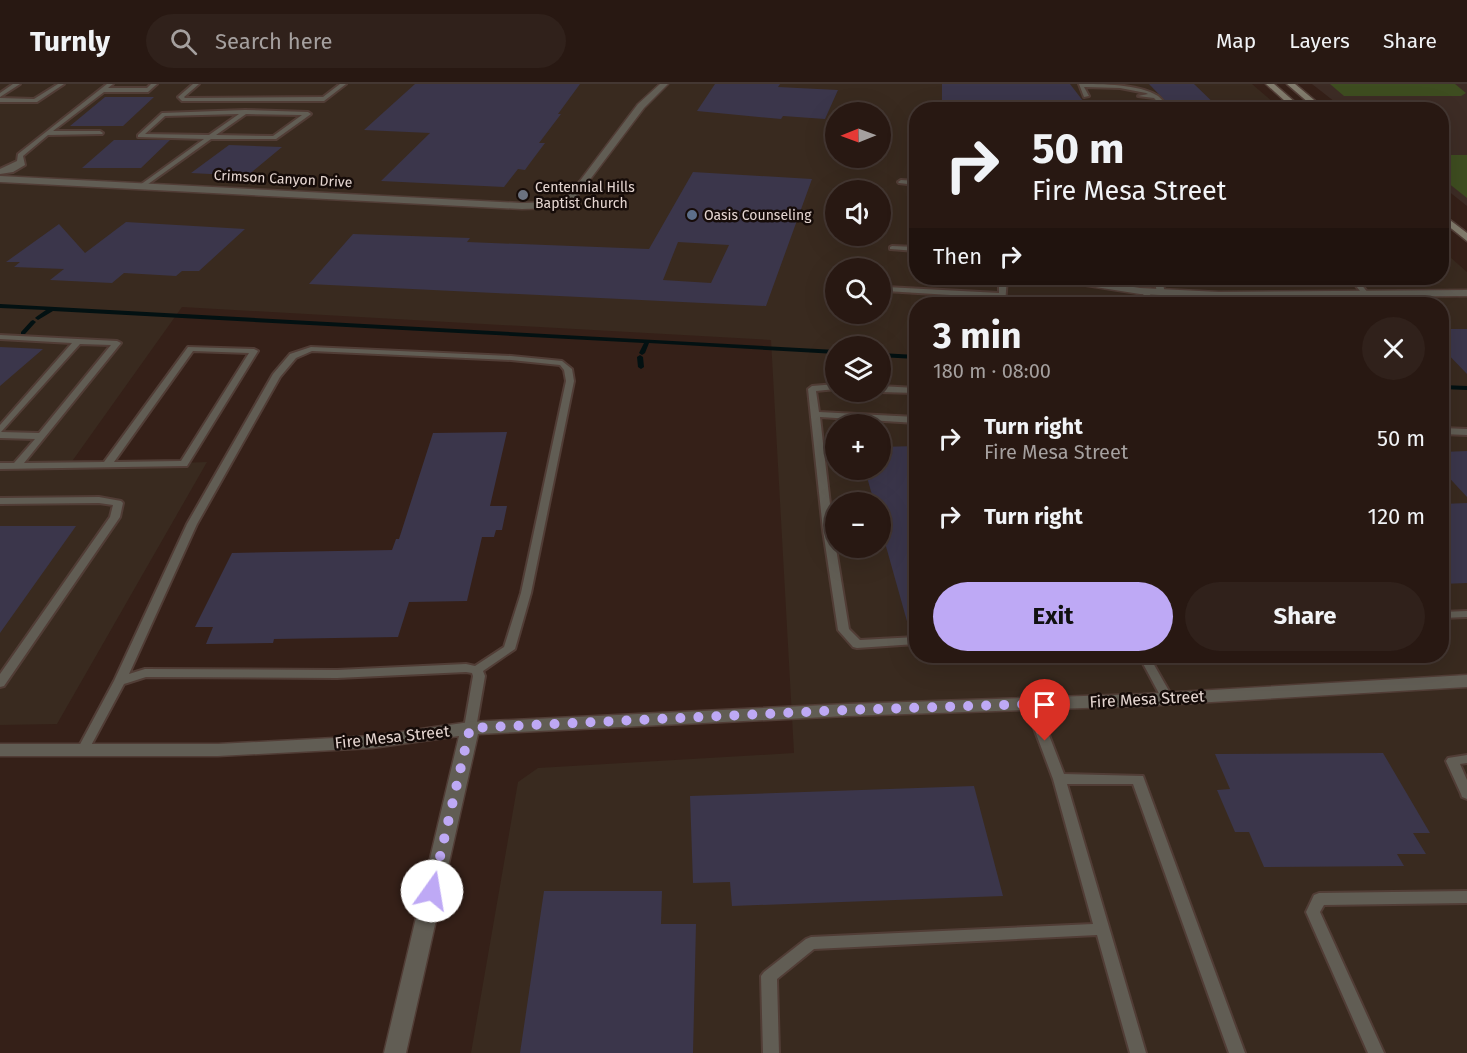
<!DOCTYPE html>
<meta charset="utf-8">
<style>
body{margin:0;font-family:"Fira Sans",sans-serif;background:#30211b;color:#f1f3f6;height:100vh;display:flex;flex-direction:column;font-size:22px;white-space:nowrap}
*{box-sizing:border-box;margin:0}
p{font-size:20px;color:#a5a09f}
.icon{flex:none;width:33px;height:33px;fill:none;stroke:currentColor;stroke-width:2;stroke-linecap:round;stroke-linejoin:round}
.map{position:relative;flex:1;overflow:hidden}
.side{position:absolute;left:909px;top:213px;width:540px;height:366px;display:flex;flex-direction:column;background:#281812;border-radius:24px;box-shadow:0 6px 24px #0002,0 0 0 2px #443732}
.side>*{flex:none}
.top-card{position:absolute;left:909px;top:18px;width:540px;height:183px;border-radius:24px;box-shadow:0 6px 24px #0002,0 0 0 2px #443732;background:#281812;color:#f1f3f6;overflow:hidden}
.needle{width:39px;rotate:269deg}
.tools{position:absolute;left:825px;top:18px;display:grid;gap:12px}
.tools a{display:grid;place-items:center;width:66px;height:66px;border-radius:50%;background:#281812;box-shadow:0 6px 24px #0002,0 0 0 2px #443732;font-size:30px}
.pin{position:absolute;display:grid;place-items:center;width:51px;height:51px;color:#fff;margin:-62px -26px;border-radius:50% 50% 50% 0;rotate:-45deg;box-shadow:0 0 6px #0007}
.pin .icon{rotate:45deg}
.me{position:absolute;width:66px;margin:-33px;rotate:13deg;stroke-linejoin:round;filter:drop-shadow(0 0 4px #0008)}
.turn{display:flex;align-items:center;gap:21px;height:126px;padding:0 24px;font-size:27px}
.turn .icon{width:78px;height:78px;stroke-width:2.5}
.turn b{display:block;font-size:42px;line-height:51px}
.then{display:flex;align-items:center;height:57px;padding:0 24px;background:#0003;gap:12px;font-size:22px}
.round{display:grid;place-items:center;flex:none;width:63px;height:63px;border-radius:32px;background:#30211b}
.summary{display:flex;align-items:center;justify-content:space-between;height:102px;padding:0 24px}
h1{font-size:36px;font-weight:700;line-height:45px}
.action{display:flex;gap:12px;margin-top:auto;padding:12px 24px}
.action a{flex:1;height:69px;border-radius:36px;background:#bea9f5;color:#111;font-size:24px;font-weight:700;line-height:69px;text-align:center}
.action a+a{background:#30211b;color:#f1f3f6}
ul{padding:0;list-style:none}
li{display:flex;align-items:center;gap:18px;height:78px;padding:0 24px}
li div{flex:1}
li b{display:block;font-size:22px}
li em{font-style:normal}
header{display:flex;align-items:center;gap:36px;box-sizing:border-box;height:84px;padding:0 30px;background:#281812;border-bottom:2px solid #443732}
header strong{font-size:28px}
nav{display:flex;gap:33px;margin-inline-start:auto;font-size:21px}
.search{width:420px;height:54px;background:#30211b;display:flex;align-items:center;gap:15px;box-sizing:border-box;padding:0 21px;border-radius:33px;color:#a5a09f;font-size:22px}
.map>svg:first-child{display:block}
.commercial{fill:#392a1f;fill-rule:evenodd}
.education{fill:#3d2c25}
.green{fill:#3e4d20}
.lines{fill:none;stroke-linecap:round;stroke-linejoin:round}
.stream{fill:#031112;fill-rule:evenodd}
.building{fill:#3b364b;fill-rule:evenodd}
.lane-casing{stroke:#513d36;stroke-width:4}
.street-casing{stroke:#513d36;stroke-width:3}
.secondary-casing{stroke:#513d36;stroke-width:3}
.lane{fill:#615d54;fill-rule:evenodd}
.street{fill:#615d54;fill-rule:evenodd}
.secondary{fill:#827c6d;fill-rule:evenodd}
.route{stroke:#bea9f5;stroke-width:10;stroke-dasharray:0 18}
.worship-dot{fill:#6b7280;stroke:#160c09;stroke-width:2}
.service-dot{fill:#5c6f8a;stroke:#160c09;stroke-width:2}
.labels{text-anchor:middle;dominant-baseline:central;stroke-width:5;stroke-linejoin:round;paint-order:stroke}
.far-street-label{font-size:14px;fill:#e5d6d1;stroke:#160c09}
.far-poi-label{font-size:14px;fill:#e5d6d1;stroke:#160c09;text-anchor:start}
.street-label{font-size:16px;fill:#e5d6d1;stroke:#160c09}
</style>
<header>
<strong>Turnly</strong>
<div class="search"><svg class="icon" aria-label="search" viewBox="0 0 24 24"><circle cx="10" cy="10" r="6"/><path d="M15 15l6 6"/></svg>Search here</div>
<nav><a>Map</a><a>Layers</a><a>Share</a></nav>
</header>
<div class="map">
<svg width="1467" height="969" viewBox="0 0 1467 969">
<rect width="100%" height="100%" fill="#352018"/>
<path class="commercial" d="M0,0H1252L1281,25L916,26V194H1442V166L1467,188V969H471L518,698L538,684L794,669L771,256L182,223L68,383L207,378L57,640L0,641ZM836,28H880V74H836ZM836,106H880V152H836ZM836,184H880V230H836ZM916,220H1442V572H916ZM836,262H880V308H836ZM836,340H880V386H836ZM836,418H880V464H836Z"/>
<path class="education" d="M1312,0H1467V122L1442,102V26L1344,25Z"/>
<path class="green" d="M1330,0H1455L1466,9L1461,12H1344Z
M1442,71H1467V114L1442,94Z"/>
<g class="lines">
<path class="stream" d="M0,220L836,266V270L649,259L645,269L642,271L639,269L644,259L53,227L38,236L35,234L36,233L46,226L0,224Z
M33,236L36,238L35,239L25,250H21V248L31,237Z
M880,269L916,271V275L880,273Z
M640,271L643,273L644,283L641,285L638,283L637,273Z
M1442,301L1467,302V306L1442,305Z"/>
</g>
<path class="building" d="M415,0H580L558,30H561L539,59H545L530,79L525,86L518,85L504,103L381,97L430,49L364,46Z
M715,0H780L778,3L838,6L825,35L783,32L781,35L697,27Z
M942,0H1070L1090,26L984,23V26H942Z
M1149,0H1194L1221,26H1174Z
M105,13H154L123,42H70Z
M114,56H170L141,84H82Z
M229,61L282,63L247,92L191,89Z
M693,88L812,95L766,222L309,200L353,150L470,154L467,158L649,165ZM678,158L729,161L711,199L663,196Z
M126,138L245,145L199,187H182L176,192L124,189L112,199L50,196L64,185L14,183L20,178H6L59,140L85,169Z
M1442,245H1467V290L1442,264Z
M0,263L43,265L0,302Z
M507,348L490,422H507L502,446H496L494,453H482L467,517L409,518L398,553L274,555L273,559L206,560L213,543H195L232,469L392,466L396,455H399L433,349Z
M916,362V548H910L880,441V418H874L865,386H880V363Z
M1467,367V413L1442,386V368Z
M1467,419V499L1442,500V420Z
M0,442H76L0,549Z
M1383,669L1430,749H1413L1426,770H1397L1404,782L1264,783L1249,748H1235L1217,706L1230,705L1215,670Z
M974,702L1003,812L732,822L730,798L693,799L690,712Z
M544,807H662L661,840H696L693,969H520Z"/>
<g class="lines">
<defs>
<path id="lane" d="M13,0H20L0,13V9Z
M58,0H64L37,18H0V14L34,15Z
M107,0H113L108,4H147L151,0H157L148,8H104L53,47H100L103,49L102,50L48,51L23,72L25,81L13,88L0,90V85L17,77L18,70Z
M193,0H199L184,13L185,14L323,13L340,0H346L324,17H182L178,13Z
M1079,0C1102,0 1139,0 1158,12C1162,15 1166,21 1170,26H1165L1154,14L1138,12L1148,10L1146,9L1120,4L1084,3L1089,12L1084,13Z
M245,26L308,28L311,30L276,55H211L144,103H140V101L204,55L138,53V51L162,29ZM239,30L209,51L145,50L165,32ZM246,30L302,31L273,52L216,51Z
M901,96L916,97V101L899,99L898,98Z
M892,162L916,163V167L890,165V163Z
M999,194H1007L1005,220H999L998,214L886,207L882,205L886,203L999,209Z
M1154,194H1161L1165,208L1164,210L1157,208Z
M1350,194H1356L1377,220H1370Z
M1143,205L1150,207L1151,220H1144Z
M1281,208H1287L1294,220H1288L1280,210Z
M0,251L117,257L121,259L24,379L104,378L188,263L254,265L258,267L187,382L0,385V379H14L35,355L0,354V341L72,259L0,255ZM80,260L111,261L39,349L1,348ZM193,267L249,269L181,377L114,378Z
M311,263L511,272L562,277L572,285L574,297L531,509L515,565L483,587L485,592L476,644L474,647H466L464,644L473,592L472,589L466,588L337,594L146,593L124,600L87,669H79L77,666L114,597L187,440L273,290L290,270ZM312,267L511,276L560,281L564,286L566,297L521,509L504,563L475,582L466,580L337,586L145,585L129,590L197,440L280,293L296,274Z
M836,300V305L816,307L819,328L916,333V339L820,333L833,446L849,545L860,556L916,553V560L857,564L853,563L838,546L823,446L808,305L812,302Z
M880,302L916,304V309L880,308Z
M1442,344L1467,345V351L1442,350Z
M99,413L121,417L123,419L120,433L4,602L0,603V590L110,433L113,421L99,419L0,420V414Z
M1467,527V533L1442,534V528Z
M1139,572H1149L1173,614L1171,617H1163Z
M1031,616L1035,617L1037,620L1064,690L1143,692L1245,969H1229L1133,700H1067L1146,969H1130L1097,851L814,865L777,895L779,969H763L761,892L764,888L806,855L811,853L1093,840L1053,695L1025,620L1027,617Z
M1467,671V679L1460,680L1467,696V715L1462,713L1461,710L1446,677L1448,674Z
M1467,807V819L1324,821L1320,828L1384,969H1368L1306,828L1314,811L1319,809Z"/>
<path id="street" d="M660,0H668L644,24L573,118L556,124L522,125L0,98V92L522,119L555,118L567,114L638,20Z
M1052,194H1074L1140,204L1219,208L1467,206V212L1219,214L1140,210L1057,197Z
M1467,591V603L1143,622L847,632L478,650L406,969H384L459,652L372,664L218,672H0V660H218L372,652L470,638L847,620L1143,610Z"/>
<path id="secondary" d="M1266,0H1274L1304,26H1295Z
M1287,0H1295L1326,26H1317Z
M1442,130L1467,149V157L1442,137Z"/>
</defs>
<use href="#lane" class="lane-casing"/>
<use href="#street" class="street-casing"/>
<use href="#secondary" class="secondary-casing"/>
<use href="#lane" class="lane"/>
<use href="#street" class="street"/>
<use href="#secondary" class="secondary"/>
</g>
<g class="lines">
<path class="route" d="M432,807L470,644L847,626L1031,620L1045,657"/>
</g>
<circle class="worship-dot" cx="523" cy="111" r="6"/>
<circle class="service-dot" cx="692" cy="131" r="6"/>
<g class="labels">
<g class="far-street-label">
<text transform="translate(283 95) rotate(3)">Crimson Canyon Drive</text>
</g>
<g class="far-poi-label">
<text x="535" y="103">Centennial Hills<tspan x="535" dy="16">Baptist Church</tspan></text>
<text x="704" y="131">Oasis Counseling</text>
</g>
<g class="street-label">
<text transform="translate(1147 615) rotate(-3)">Fire Mesa Street</text>
<text transform="translate(392 653) rotate(-6)">Fire Mesa Street</text>
</g>
</g>
</svg>
<div class="tools">
<a><svg class="needle" viewBox="-14 -14 28 28"><path d="M0-13l5 13h-10z" fill="#e53935"/><path d="M0 13l5-13h-10z" fill="#a5a09f"/></svg></a>
<a><svg class="icon" aria-label="sound" viewBox="0 0 24 24"><path d="M4 9h4l5-4v14l-5-4H4zM17 9q2 3 0 6"/></svg></a>
<a><svg class="icon" aria-label="search" viewBox="0 0 24 24"><circle cx="10" cy="10" r="6"/><path d="M15 15l6 6"/></svg></a>
<a><svg class="icon" aria-label="layers" viewBox="0 0 24 24"><path d="M12 4l9 5-9 5-9-5zM3 14l9 5 9-5"/></svg></a>
<a>+</a>
<a>−</a>
</div>
<div class="pin" style="left:1045px;top:657px;background:#d93025"><svg class="icon" aria-label="arrive" viewBox="0 0 24 24"><path d="M6 21V4h12l-3 4 3 4H6"/></svg></div>
<svg class="me" style="left:432px;top:807px" viewBox="-20 -20 40 40"><circle r="19" fill="#fff"/><path d="M0-13L10 11 0 6-10 11z" fill="#bea9f5"/></svg>
<div class="top-card">
<div class="turn"><svg class="icon" aria-label="right" viewBox="0 0 24 24"><path d="M7 20v-9h11M14 6l5 5-5 5"/></svg><div><b>50 m</b>Fire Mesa Street</div></div>
<div class="then">Then<svg class="icon" aria-label="right" viewBox="0 0 24 24"><path d="M7 20v-9h11M14 6l5 5-5 5"/></svg></div>
</div>
<section class="side">
<div class="summary"><div><h1>3 min</h1><p>180 m · 08:00</p></div><a class="round"><svg class="icon" aria-label="close" viewBox="0 0 24 24"><path d="M6 6l12 12M18 6L6 18"/></svg></a></div>
<ul>
<li><svg class="icon" aria-label="right" viewBox="0 0 24 24"><path d="M7 20v-9h11M14 6l5 5-5 5"/></svg><div><b>Turn right</b><p>Fire Mesa Street</p></div><em>50 m</em></li>
<li><svg class="icon" aria-label="right" viewBox="0 0 24 24"><path d="M7 20v-9h11M14 6l5 5-5 5"/></svg><div><b>Turn right</b></div><em>120 m</em></li>
</ul>
<div class="action"><a>Exit</a><a>Share</a></div>
</section>
</div>
